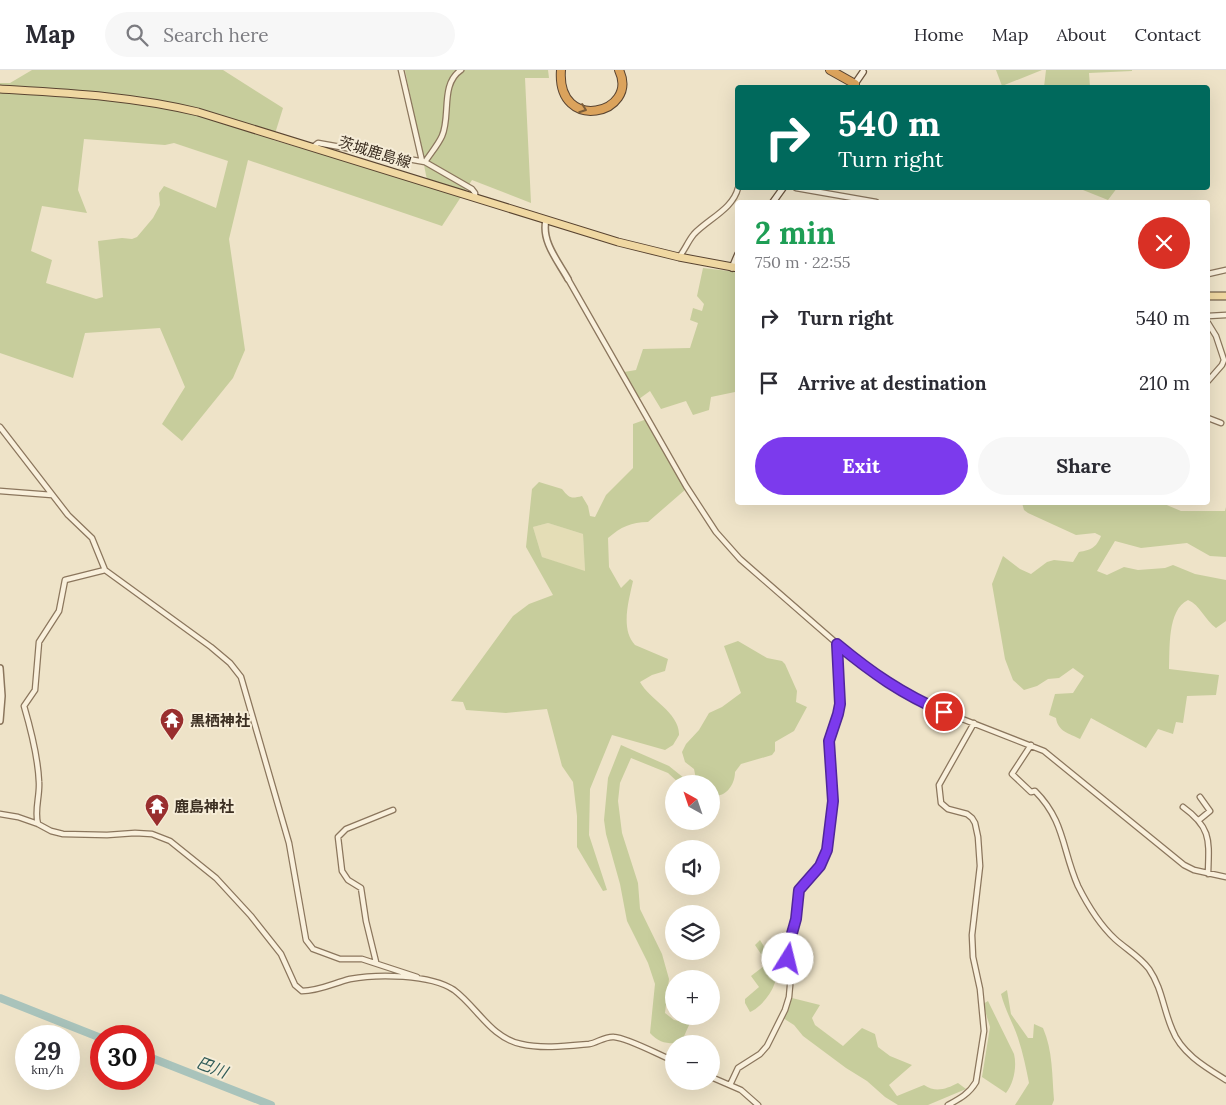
<!DOCTYPE html>
<meta charset="utf-8">
<style>
body{margin:0;font-family:Lora,"Noto Sans JP",serif;background:#f7f7f7;color:#2b2b33;height:100vh;display:flex;flex-direction:column;font-size:19px;white-space:nowrap}
*{box-sizing:border-box;margin:0}
p{font-size:16px;color:#7c7c81}
.icon{flex:none;width:28px;height:28px;fill:none;stroke:currentColor;stroke-width:2;stroke-linecap:round;stroke-linejoin:round}
.map{position:relative;flex:1;overflow:hidden}
.panel{position:absolute;left:735px;top:130px;width:475px;height:305px;display:flex;flex-direction:column;background:#fff;border-radius:5px;box-shadow:0 5px 20px #0002}
.panel>*{flex:none}
.top-card{position:absolute;left:735px;top:15px;width:475px;height:105px;border-radius:5px;box-shadow:0 5px 20px #0002;background:#00695c;color:#fff;overflow:hidden}
.needle{width:32px;rotate:320deg}
.tools{position:absolute;left:665px;top:705px;display:grid;gap:10px}
.tools a{display:grid;place-items:center;width:55px;height:55px;border-radius:50%;background:#fff;box-shadow:0 5px 20px #0002;font-size:25px}
.speed{position:absolute;left:15px;top:955px;display:flex;gap:10px;font-size:25px;font-weight:700;text-align:center}
.speed>*{display:grid;place-content:center;width:65px;height:65px;border-radius:50%;background:#fff;box-shadow:0 5px 20px #0002;line-height:1}
.speed small{font-size:12px;font-weight:400}
.speed .limit{border:8px solid #d22;background:#fff;color:#111}
.pin{position:absolute;display:grid;place-items:center;width:42px;height:42px;color:#fff;margin:-21px;border:2px solid #fff;border-radius:50%;box-shadow:0 1px 5px #0007}
.me{position:absolute;width:55px;margin:-28px;rotate:9deg;stroke-linejoin:round;filter:drop-shadow(0 0 4px #0008)}
.turn{display:flex;align-items:center;gap:18px;height:105px;padding:0 20px;font-size:22px}
.turn .icon{width:65px;height:65px;stroke-width:2.5}
.turn b{display:block;font-size:35px;line-height:42px}
.round{display:grid;place-items:center;flex:none;width:52px;height:52px;border-radius:26px;background:#f7f7f7}
.head{display:flex;align-items:center;justify-content:space-between;height:85px;padding:0 20px}
h1{font-size:30px;font-weight:700;line-height:38px;color:#1e9e55}
.button{display:flex;gap:10px;margin-top:auto;padding:10px 20px}
.button a{flex:1;height:58px;border-radius:30px;background:#7c3aed;color:#fff;font-size:20px;font-weight:700;line-height:58px;text-align:center}
.button a+a{background:#f7f7f7;color:#2b2b33}
ul{padding:0;list-style:none}
li{display:flex;align-items:center;gap:15px;height:65px;padding:0 20px}
li div{flex:1}
li b{display:block;font-size:19px}
li em{font-style:normal}
header{display:flex;align-items:center;gap:30px;box-sizing:border-box;height:70px;padding:0 25px;background:#fff;border-bottom:1px solid #e1e1e2}
header strong{font-size:24px}
nav{display:flex;gap:28px;margin-inline-start:auto;font-size:18px}
.search{width:350px;height:45px;background:#f7f7f7;display:flex;align-items:center;gap:12px;box-sizing:border-box;padding:0 18px;border-radius:28px;color:#7c7c81;font-size:19px}
.map>svg:first-child{display:block}
.farmland{fill:#e4ddb6}
.green{fill:#c7cd9c;fill-rule:evenodd}
.lines{fill:none;stroke-linecap:round;stroke-linejoin:round}
.river{stroke:#a9c3bb;stroke-width:8}
.minor-casing{stroke:#8b765d;stroke-width:7}
.tertiary-casing{stroke:#8b765d;stroke-width:8}
.secondary-casing{stroke:#6d5740;stroke-width:8}
.primary-casing{stroke:#594431;stroke-width:9}
.motorway-casing{stroke:#594431;stroke-width:10}
.minor{stroke:#f9f0dc;stroke-width:4.5}
.tertiary{stroke:#f9f0dc;stroke-width:5}
.secondary{stroke:#f9f0dc;stroke-width:5.5}
.primary{stroke:#f0d8a2;stroke-width:7}
.motorway{stroke:#dba35c;stroke-width:8}
.oneway{stroke:#7b5d39}
.route-casing{stroke:#51269a;stroke-width:12}
.route{stroke:#7c3aed;stroke-width:9}
.labels{text-anchor:middle;dominant-baseline:central;stroke-width:4;stroke-linejoin:round;paint-order:stroke}
.street-label{font-size:15px;fill:#3b2e21;stroke:#f6edd8}
.poi-label{font-size:15px;font-weight:bold;fill:#3b2e21;stroke:#f6edd8;text-anchor:start}
.water-label{font-size:16px;font-style:italic;fill:#305b58;stroke:#f6edd8}
</style>
<header>
<strong>Map</strong>
<div class="search"><svg class="icon" aria-label="search" viewBox="0 0 24 24"><circle cx="10" cy="10" r="6"/><path d="M15 15l6 6"/></svg>Search here</div>
<nav><a>Home</a><a>Map</a><a>About</a><a>Contact</a></nav>
</header>
<div class="map">
<svg width="1226" height="1035" viewBox="0 0 1226 1035">
<rect width="100%" height="100%" fill="#eee3c8"/>
<path class="farmland" d="M548,453L583,464L585,502L542,487L533,457Z"/>
<path class="green" d="M32,0H223L283,38L273,70L428,115L405,0H548L549,8H525L531,133L472,110L442,156L248,90L229,169L245,280L233,308L182,371L162,354L185,317L160,258L85,263L73,308L0,283V13H10ZM84,69L165,75L174,73L228,91L216,138L164,116L159,123L160,135L153,148L137,167L132,169L122,168L98,171L103,227L96,229L46,213L52,190L31,181L42,136L87,143L78,120Z
M996,0H1042L1002,16Z
M1046,0H1132V1L1089,3L1090,17H1044Z
M1078,118H1117L1108,130Z
M703,198L737,202V339L735,322L711,327L709,340L693,345L686,331L661,339L650,321L639,329L624,302L636,300L643,279L690,278L698,253L690,250L693,238L702,241L704,234L697,226Z
M647,349L686,419L648,452C631,452 621,457 608,468L609,497L621,518L630,509L633,511C629,530 620,559 635,575L668,589L665,601L652,605L640,612C649,629 680,643 679,665L673,675L665,680L612,665L590,719L589,765L607,820L603,821L577,777V746L573,712L562,696L547,639L506,643L466,640L463,632L451,631L513,546L529,534L553,525L526,477L532,419L539,412L562,419C569,428 571,429 582,426L588,436L590,446L595,447L606,425L633,398V354ZM548,453L583,464L585,501L542,487L533,457Z
M1022,433H1162L1181,441H1225L1226,437V487L1210,486L1187,473L1141,478L1115,471L1097,501L1107,505L1124,497L1138,500L1165,498L1173,495L1195,504L1226,510V551L1216,558C1205,550 1200,535 1188,530C1167,540 1170,579 1169,599L1219,605L1216,625L1187,626L1183,653L1176,652L1173,664L1158,659L1146,678L1091,648L1080,669C1069,663 1058,662 1056,648L1049,645L1055,624L1073,623L1084,606L1073,598L1059,608L1048,609L1037,616L1024,620L1013,610L1005,589L992,514L1003,486L1020,499L1031,504L1047,492L1054,490L1073,492L1079,482C1091,480 1096,478 1101,466L1095,463L1076,465L1028,443L1024,440Z
M738,571L767,588L782,591L785,594L797,621L796,632L807,637L794,661L775,672V681L772,685L741,694L735,702C735,714 726,729 711,725V714H697L694,699L685,692L682,682L686,674L699,660L709,643L722,637L741,623L724,576Z
M621,675L669,696L684,708L680,714L668,703L631,688L620,713L618,731L622,763L638,813L640,839L662,884L669,909L665,943L674,950L684,952L687,946H693L681,973C667,974 659,973 650,963L655,914L648,893L627,851L620,814L606,764L604,750L608,708Z
M760,870L771,888L782,897C776,902 777,908 774,915C771,924 759,939 750,942L745,933V929L759,917L751,906L764,896L761,884L755,875Z
M1007,920L1011,944L1028,968H1033L1034,954L1043,958C1053,981 1052,1006 1054,1030L1052,1035H1015L1029,1013C1026,998 1023,983 1018,968C1013,953 1005,940 1001,924Z
M792,928L820,935L812,948L815,955L843,976L862,958L875,964L878,977L890,986L912,995L889,1015L897,1026L924,1015C936,1023 946,1019 958,1013L966,1019L928,1035H898L885,1027L867,1011L846,998L803,966L794,955L783,948Z
M988,931L1014,984C1017,996 1014,1013 1006,1023L982,1007L990,957L983,934Z"/>
<g class="lines">
<path class="river" d="M0,928L101,968
M144,985L271,1035"/>
<defs>
<path id="minor" d="M401,0L422,91
M313,77L318,73L425,92L472,119L475,123V128
M425,92C430,84 438,75 442,66C451,46 440,14 461,0
M796,118L876,132
M679,187C685,180 688,171 694,164C708,149 733,139 738,118
M1208,204L1226,200
M568,209L686,416L716,462L740,489L857,591L886,612L929,636L1044,681L1184,795L1194,800L1226,807
M1208,246L1226,245
M1208,253L1216,266L1224,290L1222,295L1208,311
M1208,348L1221,353
M0,357L68,445L92,468L105,500L211,577L230,593L241,607L289,773L306,870L313,879L340,889H362L417,907
M0,421L52,425
M1031,675L1012,704L1031,722L1035,721C1065,751 1062,780 1078,816C1087,834 1100,855 1115,869C1126,879 1140,887 1149,899C1162,918 1163,938 1172,959C1181,983 1205,997 1226,1010
M1183,737C1212,758 1209,771 1208,804
M0,744L18,747L38,754L51,761L63,764L107,765L135,763L152,764L170,771L216,808L251,846L281,884L295,915L302,921C319,921 334,913 350,909C377,904 430,904 454,920C477,937 491,968 521,974C542,979 567,976 589,974C597,973 605,966 614,967C628,968 659,985 674,991
M1199,750L1210,741L1200,727
M38,754C34,741 40,726 39,712C38,687 31,660 24,636L35,620L39,572L59,541L65,510L105,500
M376,892L366,851L361,818L348,810L342,801L338,767L346,759L393,740
M711,1007L741,1020L758,1035
M730,1015L738,998L760,984L767,976L785,940L789,927L791,905L788,883L796,849L799,820L820,796L827,780L833,731L829,671L839,644L840,634L837,574
M948,1035C959,1029 969,1024 976,1012L984,961L980,919L973,887L972,865L980,796L978,767L975,753L972,748L967,744L948,739L941,733L939,715L974,653"/>
<path id="tertiary" d="M546,150C541,171 558,191 568,209
M0,598L2,626L0,651"/>
<path id="secondary" d="M852,18L863,2
M773,132L783,118
M732,198L738,184"/>
<path id="primary" d="M0,19C67,23 133,26 198,42L618,172L679,187L738,198
M1208,226H1226"/>
<path id="motorway" d="M561,0C556,64 640,44 619,0
M830,0L855,14"/>
</defs>
<use href="#minor" class="minor-casing"/>
<use href="#tertiary" class="tertiary-casing"/>
<use href="#secondary" class="secondary-casing"/>
<use href="#primary" class="primary-casing"/>
<use href="#motorway" class="motorway-casing"/>
<use href="#minor" class="minor"/>
<use href="#tertiary" class="tertiary"/>
<use href="#secondary" class="secondary"/>
<use href="#primary" class="primary"/>
<use href="#motorway" class="motorway"/>
</g>
<defs><path id="oneway-chevron" d="M-2-3.5L2.5 0L-2 3.5" fill="none" stroke-width="1.6" stroke-linecap="round" stroke-linejoin="round" transform="scale(1.25)"/></defs>
<use class="oneway" href="#oneway-chevron" transform="translate(583 39) rotate(20)"/>
<g class="lines">
<defs>
<path id="route" d="M788,889L789,874L796,849L799,820L820,796L827,780L833,731L829,671L838,644L840,634L837,574C872,603 902,624 944,642"/>
</defs>
<use href="#route" class="route-casing"/>
<use href="#route" class="route"/>
</g>
<defs>
<symbol id="temple-pin" viewBox="-11 -11 22 30"><path d="M0 17L-7.5 6A9.5 9.5 0 1 1 7.5 6Z" fill="#992e2e" stroke="#f6edd8"/><path d="M0-6L5-2H3V0L6.5 2.5H4V6H1.5V3h-3V6H-4V2.5H-6.5L-3 0V-2H-5Z" fill="#fff"/></symbol>
</defs>
<g fill-rule="evenodd">
<use href="#temple-pin" x="158" y="636" width="28" height="38"/>
<use href="#temple-pin" x="143" y="722" width="28" height="38"/>
</g>
<g class="labels">
<g class="street-label">
<text transform="translate(375 82) rotate(17)">茨城鹿島線</text>
</g>
<g class="poi-label">
<text x="190" y="650">黒栖神社</text>
<text x="174" y="736">鹿島神社</text>
</g>
<g class="water-label">
<text transform="translate(212 997) rotate(21)">巴川</text>
</g>
</g>
</svg>
<div class="tools">
<a><svg class="needle" viewBox="-14 -14 28 28"><path d="M0-13l5 13h-10z" fill="#e53935"/><path d="M0 13l5-13h-10z" fill="#7c7c81"/></svg></a>
<a><svg class="icon" aria-label="sound" viewBox="0 0 24 24"><path d="M4 9h4l5-4v14l-5-4H4zM17 9q2 3 0 6"/></svg></a>
<a><svg class="icon" aria-label="layers" viewBox="0 0 24 24"><path d="M12 4l9 5-9 5-9-5zM3 14l9 5 9-5"/></svg></a>
<a>+</a>
<a>−</a>
</div>
<div class="speed"><div>29<small>km/h</small></div><div class="limit">30</div></div>
<div class="pin" style="left:944px;top:642px;background:#d93025"><svg class="icon" aria-label="arrive" viewBox="0 0 24 24"><path d="M6 21V4h12l-3 4 3 4H6"/></svg></div>
<svg class="me" style="left:788px;top:889px" viewBox="-20 -20 40 40"><circle r="19" fill="#fff"/><path d="M0-13L10 11 0 6-10 11z" fill="#7c3aed"/></svg>
<div class="top-card">
<div class="turn"><svg class="icon" aria-label="right" viewBox="0 0 24 24"><path d="M7 20v-9h11M14 6l5 5-5 5"/></svg><div><b>540 m</b>Turn right</div></div>
</div>
<section class="panel">
<div class="head"><div><h1>2 min</h1><p>750 m · 22:55</p></div><a class="round" style="background:#d93025;color:#fff"><svg class="icon" aria-label="close" viewBox="0 0 24 24"><path d="M6 6l12 12M18 6L6 18"/></svg></a></div>
<ul>
<li><svg class="icon" aria-label="right" viewBox="0 0 24 24"><path d="M7 20v-9h11M14 6l5 5-5 5"/></svg><div><b>Turn right</b></div><em>540 m</em></li>
<li><svg class="icon" aria-label="arrive" viewBox="0 0 24 24"><path d="M6 21V4h12l-3 4 3 4H6"/></svg><div><b>Arrive at destination</b></div><em>210 m</em></li>
</ul>
<div class="button"><a>Exit</a><a>Share</a></div>
</section>
</div>
